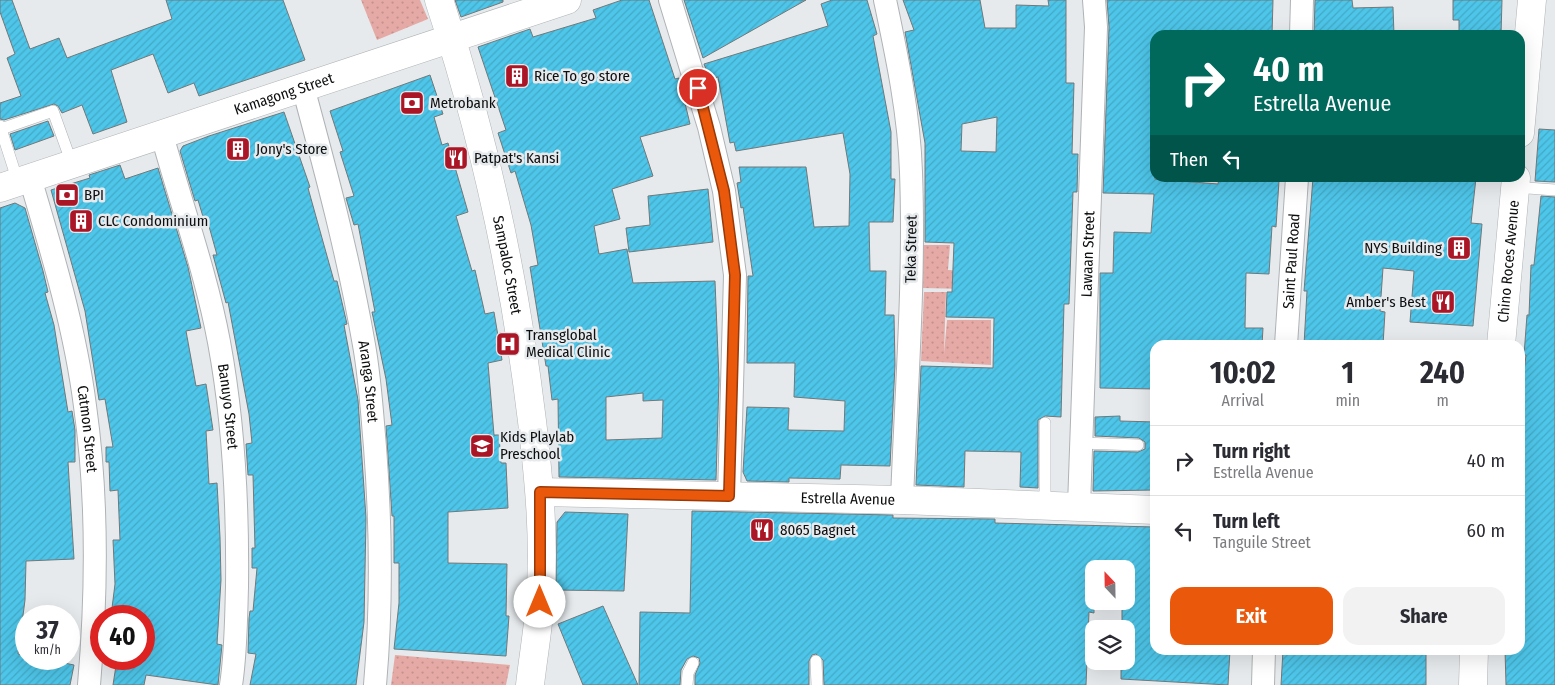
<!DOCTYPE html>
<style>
body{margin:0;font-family:"Fira Sans Condensed",sans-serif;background:#f2f2f3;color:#2b2b33;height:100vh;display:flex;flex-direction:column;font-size:19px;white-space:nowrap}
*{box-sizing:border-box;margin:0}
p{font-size:16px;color:#7c7c81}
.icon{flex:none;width:28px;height:28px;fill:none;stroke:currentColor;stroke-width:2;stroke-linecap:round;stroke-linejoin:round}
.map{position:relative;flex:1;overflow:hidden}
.side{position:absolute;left:1150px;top:340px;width:375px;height:315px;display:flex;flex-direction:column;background:#fff;border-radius:15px;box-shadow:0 5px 20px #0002}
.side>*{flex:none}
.top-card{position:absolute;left:1150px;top:30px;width:375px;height:152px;border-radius:15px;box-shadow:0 5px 20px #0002;background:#00695c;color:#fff;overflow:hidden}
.needle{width:32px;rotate:338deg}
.fabs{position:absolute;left:1085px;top:560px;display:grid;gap:10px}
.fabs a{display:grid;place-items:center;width:50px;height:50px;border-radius:10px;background:#fff;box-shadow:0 5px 20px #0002;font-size:25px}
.speed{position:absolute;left:15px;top:605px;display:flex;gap:10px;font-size:25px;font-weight:700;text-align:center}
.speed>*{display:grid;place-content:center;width:65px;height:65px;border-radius:50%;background:#fff;box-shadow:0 5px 20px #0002;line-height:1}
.speed small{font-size:12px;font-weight:400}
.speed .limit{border:8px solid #d22;background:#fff;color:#111}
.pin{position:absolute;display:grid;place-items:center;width:42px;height:42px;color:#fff;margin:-21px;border:2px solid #fff;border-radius:50%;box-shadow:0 1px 5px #0007}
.me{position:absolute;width:55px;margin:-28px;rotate:0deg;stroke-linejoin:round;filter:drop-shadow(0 0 4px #0008)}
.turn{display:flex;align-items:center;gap:18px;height:105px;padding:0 20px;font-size:22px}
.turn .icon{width:65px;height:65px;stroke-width:2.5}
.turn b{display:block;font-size:35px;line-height:42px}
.then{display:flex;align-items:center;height:48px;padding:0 20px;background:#0003;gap:10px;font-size:19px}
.eta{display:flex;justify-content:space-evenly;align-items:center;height:85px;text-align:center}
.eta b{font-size:30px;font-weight:700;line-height:35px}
.button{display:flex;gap:10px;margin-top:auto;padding:10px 20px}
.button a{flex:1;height:58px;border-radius:15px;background:#ea580c;color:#fff;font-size:20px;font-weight:700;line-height:58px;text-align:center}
.button a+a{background:#f2f2f3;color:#2b2b33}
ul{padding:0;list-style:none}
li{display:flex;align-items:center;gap:15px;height:70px;padding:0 20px;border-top:1px solid #e1e1e2}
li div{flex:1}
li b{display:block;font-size:19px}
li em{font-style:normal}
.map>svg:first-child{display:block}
.grass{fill:url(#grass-dots)}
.building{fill:url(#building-hatch);stroke:#737778;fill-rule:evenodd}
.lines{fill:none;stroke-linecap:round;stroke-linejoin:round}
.lane-casing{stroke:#afb3b5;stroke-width:12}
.street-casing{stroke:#afb3b5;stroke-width:24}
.secondary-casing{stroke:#afb3b5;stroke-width:29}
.lane{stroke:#fff;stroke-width:11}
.street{stroke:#fff;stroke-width:22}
.secondary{stroke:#fff;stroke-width:28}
.route-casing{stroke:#983908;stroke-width:12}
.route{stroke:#ea580c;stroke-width:9}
.labels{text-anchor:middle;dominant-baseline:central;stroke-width:5;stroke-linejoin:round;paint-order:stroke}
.poi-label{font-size:15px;fill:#0d0e0f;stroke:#e6eaec;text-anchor:start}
.street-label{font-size:15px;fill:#0d0e0f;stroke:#e6eaec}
</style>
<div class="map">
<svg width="1555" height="685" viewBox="0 0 1555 685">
<defs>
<pattern id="grass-dots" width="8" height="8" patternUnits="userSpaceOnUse" patternTransform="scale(1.25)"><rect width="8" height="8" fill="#e6aaa6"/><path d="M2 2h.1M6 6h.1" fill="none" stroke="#c4918e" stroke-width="1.8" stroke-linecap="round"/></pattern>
<pattern id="building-hatch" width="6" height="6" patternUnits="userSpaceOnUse" patternTransform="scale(1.25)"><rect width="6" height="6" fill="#4ec6e9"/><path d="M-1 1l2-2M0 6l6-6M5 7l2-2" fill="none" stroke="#43a9c7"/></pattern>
</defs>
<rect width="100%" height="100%" fill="#e6eaec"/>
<path class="grass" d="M361,0H420L428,19L377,40Z
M923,245H950L948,270L966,271V289L922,288Z
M924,292H946L944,354L947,320H991V365L921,361Z
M395,655L510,665L506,685H391Z"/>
<path class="building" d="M0,0H12L30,49L59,38L67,58L172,19L166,0H283L305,60L199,96L194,83L168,93L153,54L111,70L127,122L93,134L82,105L62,113L58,106L54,104L4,120L0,119V103L21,96L7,58L15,54L0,12Z
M455,0H503V2L461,17Z
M622,0H649L675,79L679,78L690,124L640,137L653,176L612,189L620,219L594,226L599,254L627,249L633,283L715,281L719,380L716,480L559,477L558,399L552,400L548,366H546L530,267L538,265L531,225L515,171L511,173L498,133L506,130L478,47L530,29L533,37L596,18L593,10ZM643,393V401L663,400L662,438L606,440V397Z
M684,0H806L703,58Z
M832,0H867L877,34L873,36L891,132V179H895L893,222H869L870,271H886L885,315H894L895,365L890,466L841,465L840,479L789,478V482L747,481L743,472L747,407L789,408L788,430L844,431L845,401L794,397L795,363H747L748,276H753L743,207L741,208L737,183L741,182L739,167H806L814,227L849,226L850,174L843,133L736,151L734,142L730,143L718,77L710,79L704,64L828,26L821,4Z
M903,0H980L985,28H1016V5L1049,6L1048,0H1066V83H1074L1072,154H1078L1077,192H1073L1069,304H1064L1061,417L1045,416L1038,420V488L1020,487L1021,452L965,451L964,487L916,485L921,366L993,368L994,318L946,317L947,292H952L954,243L925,242V143L905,32L914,30ZM997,117L996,152L961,151L962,124Z
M1107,0H1273L1272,35H1155V179L1218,184L1219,178L1279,181L1276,227L1272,226L1269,274L1246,273L1245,328H1263L1262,345H1155V389L1100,388V273H1113L1114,232L1151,233L1154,194L1103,193L1109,27Z
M1315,0H1352L1353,8L1393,7L1394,35H1314Z
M1453,0H1502L1501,35H1459V20H1453Z
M430,75L443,114L434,117L442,145L448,143L468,212L456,216L472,271L475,270L485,314L494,312L502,360L488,363L494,435H499L501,463H506L508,508L448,512V563L507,564L506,616H509L506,656L394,649L399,603V563H394V516H392L386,426L392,425L386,379L372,312H375L358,224L354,225L346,198L354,196L340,152L343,151L330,111Z
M284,112L310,187L308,188L334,281H337L347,324L344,325L358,400L366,518L364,622L356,685H250L256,654L248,653L249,618L250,611H253L257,568H252V548H255L253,475H248L246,444L252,443L249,414L228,302L226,303L213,255H217L207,219L204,220L198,200L195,201L180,151L183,146L209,136Z
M48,121L54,136L15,150L10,134Z
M1539,129L1555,130V182L1535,181Z
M120,165L125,179L158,168L188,267L201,328L186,331L196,386L206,384L213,430L206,431L209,484L217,483L220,537L221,580L217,644L222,645L218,685L146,675L144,685H113L117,659H144V616H111L115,584L113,540H120L118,490L110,491L109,462H106V447H113L105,399L99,400L85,311L51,190L90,178L89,175Z
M1313,178H1476L1471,223L1482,224L1473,326L1410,322L1414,271L1383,268L1380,311L1385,312L1383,345H1304L1307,291H1304Z
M708,189L713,242L629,252L626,228L650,225L648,196Z
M1541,196L1555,197V685H1506L1505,650H1520V406L1526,355H1524L1527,315H1529L1531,265H1534Z
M15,203L25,208L43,271L48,292L45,293L54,325L68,412L72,411L75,430V462H68L74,559L26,561L25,600L18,654L26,656V659H45L74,665L70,685H0V208Z
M1120,416V421L1155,422V490L1093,491L1094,451L1138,452L1145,449V442L1139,438L1095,436V417Z
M692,511L893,515V518L995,519V523L1155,527V650H1230L1228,685L1121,679V661H1126V629H1122V601H1126V569H1094V613L1089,612L1086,685H824L823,660L816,654L812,655L809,661V685H695V675L700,663L699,658L693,656L687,659L681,670L680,685H639L640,612L690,613Z
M565,512L628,514L624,591L556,590L557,522Z
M603,606L638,685H583L558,624Z
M1283,650H1426V685H1281Z"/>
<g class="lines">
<defs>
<path id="lane" d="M0,126L18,182
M1,129L53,111L72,164
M1515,187L1555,190
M1045,423V505
M1081,443L1138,445
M816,661L817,685
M687,685L688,673L693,663"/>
<g id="street">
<path d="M670,0L709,127L724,191L735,275L729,496"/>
<path d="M885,0C897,57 909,113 911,172C915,281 906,391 902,500"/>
<path d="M1301,35L1302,0"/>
<path id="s1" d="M303,87C326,172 349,258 364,345C370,378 372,413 375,447C381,526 382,606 375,685"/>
<path id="s2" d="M162,135C181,204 206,272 219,342C234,423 238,506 237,587C236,619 236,653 231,685"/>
<path id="s3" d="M30,178C52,252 75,328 85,406C98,498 97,592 89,685"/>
<path id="s4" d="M1286,345L1297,178"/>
<path id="s5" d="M1079,506L1096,27L1094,0"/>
<path d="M1263,685L1264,650"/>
</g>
<g id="secondary">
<path id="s6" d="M439,0C484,136 515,279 532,421C539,481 545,542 540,602C538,630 533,658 530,685"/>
<path d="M1520,133L1532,0"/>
<path id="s7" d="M0,188L567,0"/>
<path id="s8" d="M1501,345L1516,178"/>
<path id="s9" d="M540,492L902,500L1155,510"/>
<path d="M1473,685L1474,650"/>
</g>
</defs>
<use href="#lane" class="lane-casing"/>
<use href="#street" class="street-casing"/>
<use href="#secondary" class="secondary-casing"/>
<use href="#lane" class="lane"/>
<use href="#street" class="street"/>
<use href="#secondary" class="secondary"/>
</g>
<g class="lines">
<defs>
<path id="route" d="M540,602V492L729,496L735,275L724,191L698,88"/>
</defs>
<use href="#route" class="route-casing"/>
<use href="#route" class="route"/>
</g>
<defs>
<symbol id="building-square" viewBox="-11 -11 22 22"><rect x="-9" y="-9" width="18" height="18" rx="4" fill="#ab1626" stroke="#e6eaec"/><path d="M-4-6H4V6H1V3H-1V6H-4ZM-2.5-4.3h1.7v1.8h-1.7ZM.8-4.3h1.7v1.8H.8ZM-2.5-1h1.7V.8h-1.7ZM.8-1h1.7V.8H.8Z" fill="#fff"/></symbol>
<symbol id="bank-square" viewBox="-11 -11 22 22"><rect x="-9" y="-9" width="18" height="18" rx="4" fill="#ab1626" stroke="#e6eaec"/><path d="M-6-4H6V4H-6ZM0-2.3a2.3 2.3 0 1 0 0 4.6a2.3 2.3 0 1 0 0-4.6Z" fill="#fff"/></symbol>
<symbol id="restaurant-square" viewBox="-11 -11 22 22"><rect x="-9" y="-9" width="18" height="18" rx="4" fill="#ab1626" stroke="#e6eaec"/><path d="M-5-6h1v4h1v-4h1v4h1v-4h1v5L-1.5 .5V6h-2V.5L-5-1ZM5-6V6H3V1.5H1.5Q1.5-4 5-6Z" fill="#fff"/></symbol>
<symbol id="hospital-square" viewBox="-11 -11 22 22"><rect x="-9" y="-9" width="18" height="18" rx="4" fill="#ab1626" stroke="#e6eaec"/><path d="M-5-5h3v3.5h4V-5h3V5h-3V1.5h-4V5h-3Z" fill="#fff"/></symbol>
<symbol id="school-square" viewBox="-11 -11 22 22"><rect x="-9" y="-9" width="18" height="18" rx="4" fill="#ab1626" stroke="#e6eaec"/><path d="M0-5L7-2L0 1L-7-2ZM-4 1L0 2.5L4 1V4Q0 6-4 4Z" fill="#fff"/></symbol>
</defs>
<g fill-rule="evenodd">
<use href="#building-square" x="503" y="62" width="28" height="28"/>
<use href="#bank-square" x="398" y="89" width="28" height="28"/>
<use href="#building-square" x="224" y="135" width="28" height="28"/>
<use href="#restaurant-square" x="442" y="144" width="28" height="28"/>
<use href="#bank-square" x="53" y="181" width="28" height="28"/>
<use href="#building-square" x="67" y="207" width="28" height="28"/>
<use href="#building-square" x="1445" y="234" width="28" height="28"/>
<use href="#restaurant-square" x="1429" y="288" width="28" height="28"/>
<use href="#hospital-square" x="494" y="330" width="28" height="28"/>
<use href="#school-square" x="468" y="432" width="28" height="28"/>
<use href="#restaurant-square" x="748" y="516" width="28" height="28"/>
</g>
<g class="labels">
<g class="poi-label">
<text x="534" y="76">Rice To go store</text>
<text x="430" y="103">Metrobank</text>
<text x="256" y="149">Jony's Store</text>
<text x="474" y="158">Patpat's Kansi</text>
<text x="84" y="195">BPI</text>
<text x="98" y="221">CLC Condominium</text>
<text x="1442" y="248" text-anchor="end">NYS Building</text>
<text x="1426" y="302" text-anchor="end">Amber's Best</text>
<text x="526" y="335">Transglobal<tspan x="526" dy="17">Medical Clinic</tspan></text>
<text x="500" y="437">Kids Playlab<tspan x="500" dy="17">Preschool</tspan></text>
<text x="780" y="530">8065 Bagnet</text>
</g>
<g class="street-label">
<text stroke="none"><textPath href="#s7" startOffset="299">Kamagong Street</textPath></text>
<text transform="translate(911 249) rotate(-89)">Teka Street</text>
<text stroke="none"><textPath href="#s5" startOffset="252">Lawaan Street</textPath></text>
<text stroke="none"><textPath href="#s4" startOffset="84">Saint Paul Road</textPath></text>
<text stroke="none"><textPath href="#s8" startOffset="84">Chino Roces Avenue</textPath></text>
<text stroke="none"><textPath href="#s6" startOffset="274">Sampaloc Street</textPath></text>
<text stroke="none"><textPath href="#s1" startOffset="302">Aranga Street</textPath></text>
<text stroke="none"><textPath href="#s2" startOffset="280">Banuyo Street</textPath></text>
<text stroke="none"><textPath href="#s3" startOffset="258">Catmon Street</textPath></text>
<text stroke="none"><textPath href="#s9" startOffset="308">Estrella Avenue</textPath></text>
</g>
</g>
</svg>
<div class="fabs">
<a><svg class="needle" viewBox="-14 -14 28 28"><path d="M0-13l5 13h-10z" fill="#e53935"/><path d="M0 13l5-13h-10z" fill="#7c7c81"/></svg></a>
<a><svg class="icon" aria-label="layers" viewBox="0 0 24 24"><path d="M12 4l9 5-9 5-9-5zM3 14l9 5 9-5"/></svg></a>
</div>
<div class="speed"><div>37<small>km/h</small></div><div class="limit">40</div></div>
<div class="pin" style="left:698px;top:88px;background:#d93025"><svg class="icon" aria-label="arrive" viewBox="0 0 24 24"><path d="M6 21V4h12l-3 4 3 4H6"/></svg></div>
<svg class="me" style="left:540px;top:602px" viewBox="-20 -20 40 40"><circle r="19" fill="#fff"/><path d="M0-13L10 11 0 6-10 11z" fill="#ea580c"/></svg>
<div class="top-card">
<div class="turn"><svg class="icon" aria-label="right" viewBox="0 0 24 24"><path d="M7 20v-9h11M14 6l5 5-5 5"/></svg><div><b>40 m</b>Estrella Avenue</div></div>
<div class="then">Then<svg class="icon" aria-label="left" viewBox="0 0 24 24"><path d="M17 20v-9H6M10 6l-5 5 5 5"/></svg></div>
</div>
<section class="side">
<div class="eta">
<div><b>10:02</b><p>Arrival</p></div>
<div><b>1</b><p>min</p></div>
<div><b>240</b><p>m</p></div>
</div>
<ul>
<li><svg class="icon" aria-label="right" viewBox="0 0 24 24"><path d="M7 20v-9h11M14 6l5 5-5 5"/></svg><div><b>Turn right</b><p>Estrella Avenue</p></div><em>40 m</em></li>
<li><svg class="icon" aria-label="left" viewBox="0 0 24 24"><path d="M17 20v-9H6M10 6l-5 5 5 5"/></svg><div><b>Turn left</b><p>Tanguile Street</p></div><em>60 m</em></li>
</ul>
<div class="button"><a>Exit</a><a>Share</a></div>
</section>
</div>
